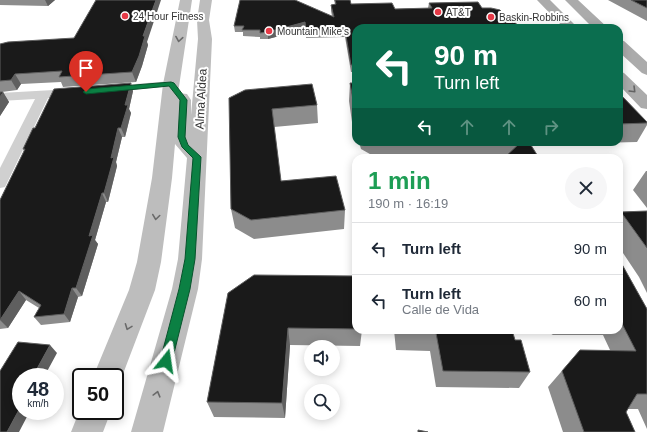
<!DOCTYPE html>
<meta charset="utf-8">
<style>
body{margin:0;font-family:Helvetica,sans-serif;background:#f6f6f7;color:#1f2937;height:100vh;display:flex;flex-direction:column;font-size:15px;white-space:nowrap}
*{box-sizing:border-box;margin:0}
p{font-size:13px;color:#747a83}
.icon{flex:none;width:22px;height:22px;fill:none;stroke:currentColor;stroke-width:2;stroke-linecap:round;stroke-linejoin:round}
.map{position:relative;flex:1;overflow:hidden}
.side{position:absolute;left:352px;top:154px;width:271px;height:180px;display:flex;flex-direction:column;background:#fff;border-radius:12px;box-shadow:0 2px 10px #0003}
.side>*{flex:none}
.hud{position:absolute;left:352px;top:24px;width:271px;height:122px;border-radius:12px;box-shadow:0 2px 10px #0003;background:#0b6e4f;color:#fff;overflow:hidden}
.fabs{position:absolute;left:304px;top:340px;display:grid;gap:8px}
.fabs a{display:grid;place-items:center;width:36px;height:36px;border-radius:50%;background:#fff;box-shadow:0 2px 10px #0003;font-size:20px}
.speed{position:absolute;left:12px;top:368px;display:flex;gap:8px;font-size:20px;font-weight:700;text-align:center}
.speed>*{display:grid;place-content:center;width:52px;height:52px;border-radius:50%;background:#fff;box-shadow:0 2px 10px #0003;line-height:1}
.speed small{font-size:10px;font-weight:400}
.speed .limit{border:2px solid #111;border-radius:6px;background:#fff;color:#111}
.pin{position:absolute;display:grid;place-items:center;width:34px;height:34px;color:#fff;margin:-41px -17px;border-radius:50% 50% 50% 0;rotate:-45deg;box-shadow:0 0 4px #0007}
.pin .icon{rotate:45deg}
.me{position:absolute;width:44px;margin:-22px;rotate:15deg;stroke-linejoin:round;filter:drop-shadow(0 0 3px #0008)}
.turn{display:flex;align-items:center;gap:14px;height:84px;padding:0 16px;font-size:18px}
.turn .icon{width:52px;height:52px;stroke-width:2.5}
.turn b{display:block;font-size:28px;line-height:34px}
.lanes{display:flex;align-items:center;height:38px;padding:0 16px;background:#0003;justify-content:center;gap:20px;direction:ltr}
.lanes .off{opacity:.35}
.round{display:grid;place-items:center;flex:none;width:42px;height:42px;border-radius:21px;background:#f6f6f7}
.headline{display:flex;align-items:center;justify-content:space-between;height:68px;padding:0 16px}
h1{font-size:24px;font-weight:800;line-height:30px;color:#1e9e55}
ul{padding:0;list-style:none}
li{display:flex;align-items:center;gap:12px;height:52px;padding:0 16px;border-top:1px solid #e0e1e3}
li div{flex:1}
li b{display:block;font-size:15px}
li em{font-style:normal}
.map>svg:first-child{display:block}
.lines{fill:none;stroke-linecap:round;stroke-linejoin:round}
.street{fill:#d0d0d0;fill-rule:evenodd}
.secondary{fill:#bdbdbd;fill-rule:evenodd}
.primary{fill:#ababab;fill-rule:evenodd}
.wall{fill:#8c8c8c}
.shaded-wall{fill:#5f5f5f}
.building{fill:#1a1a1a;stroke:#5f5f5f}
.oneway{stroke:#6a6a6a}
.oneway2{stroke:#636363}
.route{fill:#0b8043;stroke:#07532c}
.poi-dot{fill:#e63946;stroke:#fff;stroke-width:1.5}
.labels{text-anchor:middle;dominant-baseline:central;stroke-width:4;stroke-linejoin:round;paint-order:stroke}
.far-poi-label{font-size:10px;fill:#333;stroke:#fff;text-anchor:start}
.street-label{font-size:12px;fill:#333;stroke:#fff}
</style>
<div class="map">
<svg width="647" height="432" viewBox="0 0 647 432">
<rect width="100%" height="100%" fill="#fff"/>
<g class="lines">
<path class="street" d="M171,81L175,82L177,84L175,86L111,92L107,91L105,89L107,87L111,86Z
M72,89L76,90L78,93L76,96L48,98L7,183L5,187L0,188V168L35,99L0,101V93Z"/>
<path class="secondary" d="M180,0H192L178,93L187,94L191,100V115L198,39L197,20L200,0H212L209,20L212,39L202,259L198,289L163,432H131L172,289L178,259L187,158L175,144L172,178L161,262L155,290L118,387L115,388V377H93L129,290L137,262L152,178L163,84Z
M81,407V411H111L103,432H71Z"/>
<path class="primary" d="M537,0H550L578,28H564Z
M565,0H578L608,28H593Z
M619,40L624,41L647,62V75L642,73L619,52Z
M619,71L624,73L647,95V109L641,108L619,85Z"/>
</g>
<path class="wall" d="M0,0H55L48,6L0,5Z
M334,0H350L351,4L395,9L428,8L429,3L482,8L507,19L520,28H356V72H351L345,37L306,38V29L268,39H260V37L243,36V32H235L234,26L332,16L331,11V5L335,4Z
M608,0H647V21Z
M147,42L148,45L142,66L136,82L63,87L61,82L21,84L17,90L2,92H3L9,102L0,116V44Z
M350,83H356V129H353L349,101Z
M133,91L129,109L131,113L125,137H122L116,162L117,166L108,202H106L95,240L98,244L82,296L78,297L70,322L41,325L34,317L39,308L26,300L8,328L0,329V200L24,151L23,149L35,128Z
M619,93L647,122V125L637,142L597,143L596,142H619Z
M229,98L317,105L318,123L274,127L281,181L345,210L344,229L254,239L235,228L231,209Z
M359,142H529L506,156L466,158H412V157L377,158L361,149Z
M646,171H647V208L633,190Z
M647,211V293L639,277L619,247V216L621,212Z
M619,259L647,309V429L638,409H628L626,412L635,432H563L548,387L580,350H610L603,335H553L545,330H619Z
M356,276V330H362L360,346L290,345L285,418L214,417L207,402L228,293Z
M394,330H512L515,340L530,372L519,388L436,387L430,351L396,350Z"/>
<path class="shaded-wall" d="M45,0H55L48,6Z
M156,0H161L147,42L148,45L142,66L136,82L132,72L143,36Z
M305,22L306,29L268,39V32Z
M15,74L21,84L17,90L11,80Z
M131,83L133,91L129,109L131,113L125,137L121,128L125,105Z
M3,92L9,102L0,116V97Z
M118,128L122,137L116,162L117,166L108,202L104,193L111,158Z
M102,193L106,202L95,240L98,244L82,296L76,288L89,236Z
M72,288L78,297L70,322L64,314Z
M19,291L26,300L8,328L0,320Z
M288,328L290,345L285,418L282,403Z
M50,345L57,353L44,377H35L33,376Z
M21,406V411H30L19,432H7Z"/>
<path class="building" d="M96,0H156L143,36H145L139,56L132,72L59,77L62,71L15,74L11,80L0,81V44L8,42L74,38Z
M240,0H295L334,17L331,5L336,4L335,0H350L351,4L392,3L395,9L432,8L429,3L478,2L482,8H491L500,10L507,19H512L520,28H480L479,25L474,28H356V65H351L345,30L306,31L305,22L268,32L260,33V30H242L244,26H234Z
M631,0H647V8Z
M131,83L125,105H128L121,128H118L111,158L114,157L104,193H102L89,236L93,235L76,288H72L64,314L34,317L41,305L19,291L0,320V200L25,149H23L33,128H35L54,89Z
M350,83H356V111H355Z
M312,84L317,105L272,109L281,181L336,176L345,210L251,220L231,209L229,98L245,90Z
M0,92H3L0,97Z
M619,93L647,122V123L619,124Z
M521,142H529L539,158H504Z
M647,211V248L621,212Z
M619,259L647,309V394H637L626,412L635,432H584L562,371L580,350L636,351L619,318Z
M254,275L356,276V329L288,328L282,403L207,402L228,293Z
M400,330H512L515,340H521L530,372L443,371L436,333H400Z
M18,342L50,345L33,376H37V377H21V406L7,432H0V371Z
M418,430L428,432H418Z"/>
<defs><path id="oneway-chevron" d="M-2-3.5L2.5 0L-2 3.5" fill="none" stroke-width="1.6" stroke-linecap="round" stroke-linejoin="round"/></defs>
<g class="oneway">
<use href="#oneway-chevron" transform="translate(179 39) rotate(99)"/>
<use href="#oneway-chevron" transform="translate(156 217) rotate(98)"/>
<use href="#oneway-chevron" transform="translate(128 327) rotate(111)"/>
<use href="#oneway-chevron" transform="translate(157 394) rotate(-75)"/>
</g>
<use class="oneway2" href="#oneway-chevron" transform="translate(633 90) rotate(45)"/>
<path class="route" d="M171,82L174,83L187,100L185,137L188,145L201,157L195,259L190,289L172,361L170,365L166,366L162,365L160,361L179,289L185,259L193,158L182,147L178,137L180,100L169,86L86,94L83,92L86,89Z"/>
<g class="poi-dot">
<circle cx="438" cy="12" r="4"/>
<circle cx="125" cy="16" r="4"/>
<circle cx="491" cy="17" r="4"/>
<circle cx="269" cy="31" r="4"/>
</g>
<g class="labels">
<g class="far-poi-label">
<text x="446" y="12">AT&amp;T</text>
<text x="133" y="16">24 Hour Fitness</text>
<text x="499" y="17">Baskin-Robbins</text>
<text x="277" y="31">Mountain Mike's</text>
</g>
<g class="street-label">
<text transform="translate(201 99) rotate(-87)">Alma Aldea</text>
</g>
</g>
</svg>
<div class="fabs">
<a><svg class="icon" aria-label="sound" viewBox="0 0 24 24"><path d="M4 9h4l5-4v14l-5-4H4zM17 9q2 3 0 6"/></svg></a>
<a><svg class="icon" aria-label="search" viewBox="0 0 24 24"><circle cx="10" cy="10" r="6"/><path d="M15 15l6 6"/></svg></a>
</div>
<div class="speed"><div>48<small>km/h</small></div><div class="limit">50</div></div>
<div class="pin" style="left:86px;top:92px;background:#d93025"><svg class="icon" aria-label="arrive" viewBox="0 0 24 24"><path d="M6 21V4h12l-3 4 3 4H6"/></svg></div>
<svg class="me" style="left:166px;top:361px" viewBox="-20 -20 40 40"><path d="M0-17L14 15 0 8-14 15z" fill="#0b8043" stroke="#fff" stroke-width="4"/></svg>
<div class="hud">
<div class="turn"><svg class="icon" aria-label="left" viewBox="0 0 24 24"><path d="M17 20v-9H6M10 6l-5 5 5 5"/></svg><div><b>90 m</b>Turn left</div></div>
<div class="lanes"><svg class="icon" aria-label="left" viewBox="0 0 24 24"><path d="M17 20v-9H6M10 6l-5 5 5 5"/></svg><svg class="icon off" aria-label="ahead" viewBox="0 0 24 24"><path d="M12 20V5M6 11l6-6 6 6"/></svg><svg class="icon off" aria-label="ahead" viewBox="0 0 24 24"><path d="M12 20V5M6 11l6-6 6 6"/></svg><svg class="icon off" aria-label="right" viewBox="0 0 24 24"><path d="M7 20v-9h11M14 6l5 5-5 5"/></svg></div>
</div>
<section class="side">
<div class="headline"><div><h1>1 min</h1><p>190 m · 16:19</p></div><a class="round"><svg class="icon" aria-label="close" viewBox="0 0 24 24"><path d="M6 6l12 12M18 6L6 18"/></svg></a></div>
<ul>
<li><svg class="icon" aria-label="left" viewBox="0 0 24 24"><path d="M17 20v-9H6M10 6l-5 5 5 5"/></svg><div><b>Turn left</b></div><em>90 m</em></li>
<li><svg class="icon" aria-label="left" viewBox="0 0 24 24"><path d="M17 20v-9H6M10 6l-5 5 5 5"/></svg><div><b>Turn left</b><p>Calle de Vida</p></div><em>60 m</em></li>
</ul>
</section>
</div>
